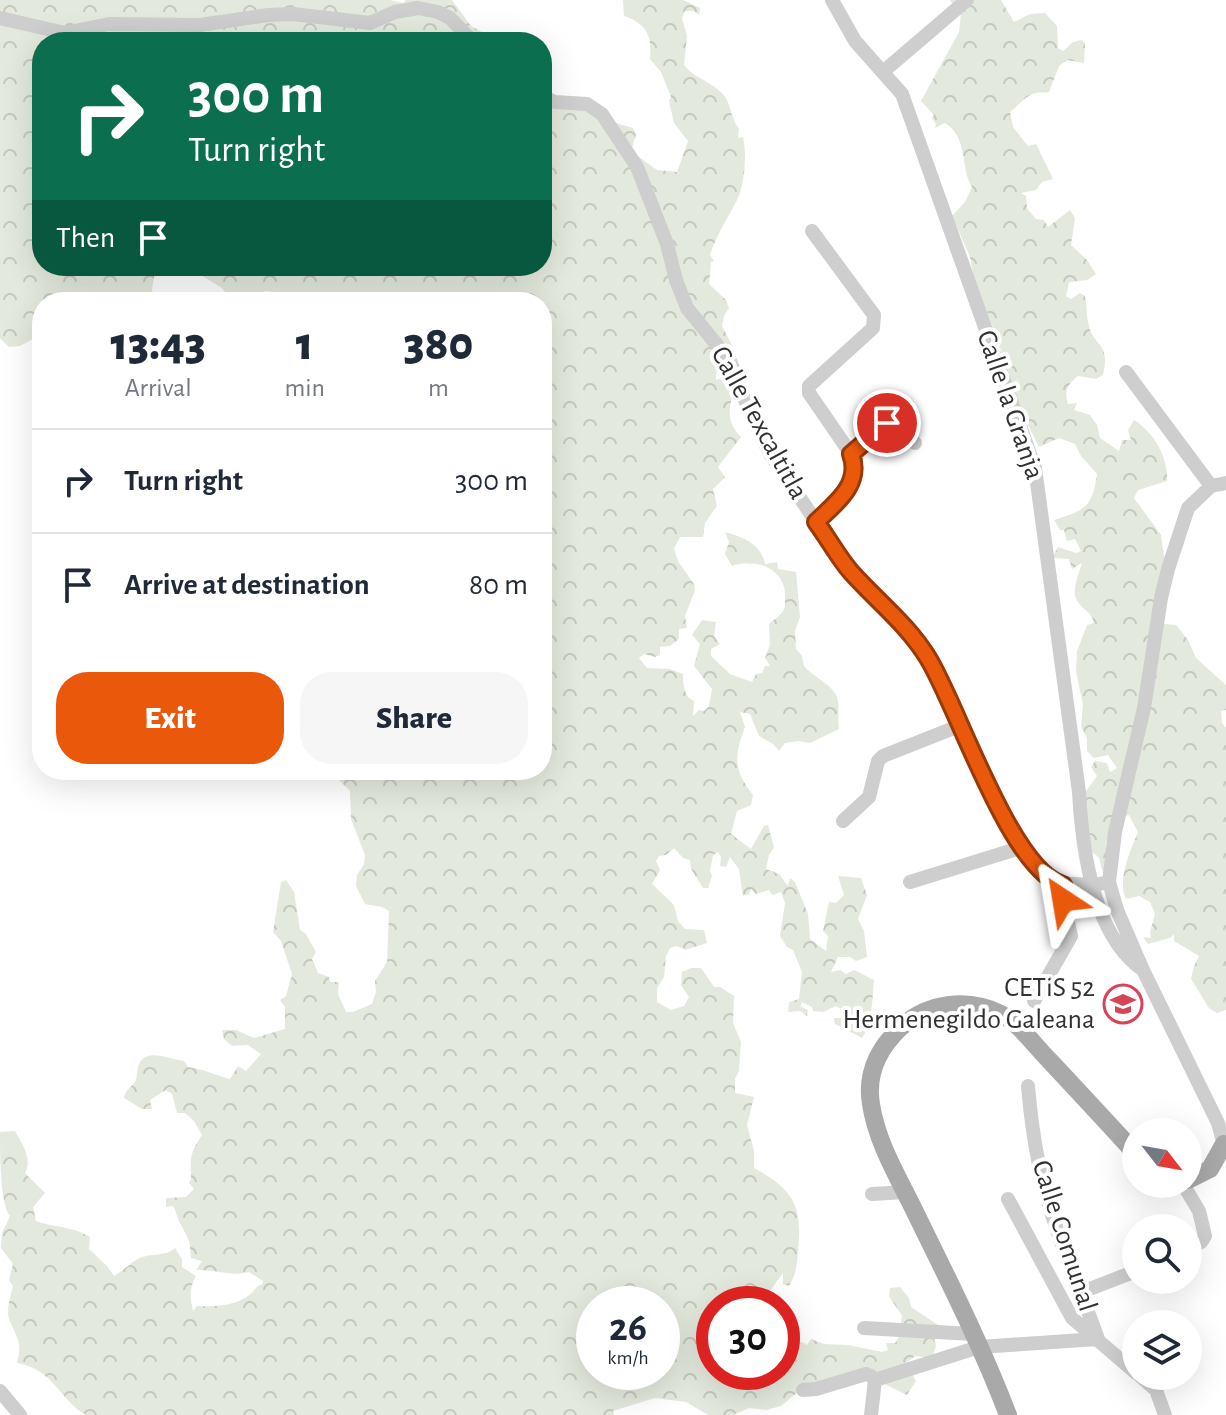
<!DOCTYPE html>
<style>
body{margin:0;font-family:"Alegreya Sans",sans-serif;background:#f6f6f7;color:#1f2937;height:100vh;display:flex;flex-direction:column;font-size:30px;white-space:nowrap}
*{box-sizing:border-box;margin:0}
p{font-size:26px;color:#747a83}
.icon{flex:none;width:44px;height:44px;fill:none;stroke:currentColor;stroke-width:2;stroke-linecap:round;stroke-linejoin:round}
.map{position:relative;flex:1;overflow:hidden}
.panel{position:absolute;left:32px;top:292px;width:520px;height:488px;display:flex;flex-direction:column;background:#fff;border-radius:32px;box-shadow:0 8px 32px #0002}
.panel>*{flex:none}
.top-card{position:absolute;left:32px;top:32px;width:520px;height:244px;border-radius:32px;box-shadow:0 8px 32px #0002;background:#0b6e4f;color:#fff;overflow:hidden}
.needle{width:52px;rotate:121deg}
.buttons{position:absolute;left:1122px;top:1118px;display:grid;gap:16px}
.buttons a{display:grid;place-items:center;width:80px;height:80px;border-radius:50%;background:#fff;box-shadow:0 8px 32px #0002;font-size:40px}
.speed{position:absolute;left:576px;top:1286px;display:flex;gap:16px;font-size:40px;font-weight:700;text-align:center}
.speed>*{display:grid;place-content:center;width:104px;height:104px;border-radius:50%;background:#fff;box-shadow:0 8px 32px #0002;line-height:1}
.speed small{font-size:20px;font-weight:400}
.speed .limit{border:12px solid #d22;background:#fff;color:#111}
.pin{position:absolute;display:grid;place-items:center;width:68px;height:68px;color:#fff;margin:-34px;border:4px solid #fff;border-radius:50%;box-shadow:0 2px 8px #0007}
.me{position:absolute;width:88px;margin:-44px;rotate:327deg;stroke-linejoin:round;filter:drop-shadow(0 0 6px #0008)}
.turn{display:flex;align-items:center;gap:28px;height:168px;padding:0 24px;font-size:36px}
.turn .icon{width:104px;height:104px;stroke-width:2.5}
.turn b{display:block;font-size:56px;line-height:68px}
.then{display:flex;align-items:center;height:76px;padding:0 24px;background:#0003;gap:16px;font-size:30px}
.eta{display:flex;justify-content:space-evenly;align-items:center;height:136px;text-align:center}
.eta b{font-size:48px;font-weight:800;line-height:56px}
.cta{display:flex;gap:16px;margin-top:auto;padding:16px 24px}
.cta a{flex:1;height:92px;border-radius:32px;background:#ea580c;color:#fff;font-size:32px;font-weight:800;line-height:92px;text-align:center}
.cta a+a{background:#f6f6f7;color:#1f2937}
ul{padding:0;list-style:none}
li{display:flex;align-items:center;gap:24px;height:104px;padding:0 24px;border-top:2px solid #e0e1e3}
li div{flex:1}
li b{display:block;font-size:30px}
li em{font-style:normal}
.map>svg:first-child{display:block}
.forest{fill:url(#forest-crowns);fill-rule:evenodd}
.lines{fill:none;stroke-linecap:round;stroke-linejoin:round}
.minor{stroke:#cecece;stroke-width:14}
.major{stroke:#a9a9a9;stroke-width:18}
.route-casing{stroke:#983908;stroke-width:20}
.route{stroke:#ea580c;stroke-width:14}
.labels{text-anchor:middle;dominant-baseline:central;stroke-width:8;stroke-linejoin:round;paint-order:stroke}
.street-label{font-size:28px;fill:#313131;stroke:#fff}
.poi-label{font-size:28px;fill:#313131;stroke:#fff;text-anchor:end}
</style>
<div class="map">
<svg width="1226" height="1415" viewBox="0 0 1226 1415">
<defs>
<pattern id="forest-crowns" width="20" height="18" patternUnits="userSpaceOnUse" patternTransform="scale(2)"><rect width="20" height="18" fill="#e4e9dd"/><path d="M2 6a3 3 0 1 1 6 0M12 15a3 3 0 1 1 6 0" fill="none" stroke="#c4c8be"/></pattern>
</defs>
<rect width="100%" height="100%" fill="#fff"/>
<path class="forest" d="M0,0H390L403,3L406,0H452L471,26L482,32L484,42H42V266H175L155,273L152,289L154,302H94L84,292L81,302H42V334L20,346L9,347L0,338Z
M623,0H683L700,8L699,15L694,11H685L682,18L687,36L684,65C694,79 715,82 726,98C731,107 731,118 739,129L738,138L743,137C747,156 745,186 735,204C726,221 716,236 710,255L714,261L711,262L709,284L726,300L729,308L724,316L722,326L732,345L716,374V380L722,378L735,387C729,407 725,421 741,437L718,467L725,477L713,489L717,506L705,523L703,537H680L674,549L678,561L694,584L695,590L685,616L687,628L679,629V639L670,646L660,647V655L655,657L644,654L639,658L647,668L670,669L683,674C683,684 684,697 694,701L693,716L699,710L704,711L709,706L712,689L694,666L700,644L692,635L702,620L716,622L714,636L720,644L711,649V656L730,674L752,682L756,674L762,673L765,666H770L765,658L770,645L769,624C773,620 780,616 783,611C786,606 785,604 785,598C787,570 757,557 732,566L725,554L729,542L725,532C742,537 761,543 765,564L777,562L778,569L796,572L800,617L795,631L796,649L802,656L804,666C812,676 833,685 837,697C840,706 837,719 839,729L810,743L799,741L785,743L779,751L773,744L759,736L750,714L740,712L745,727C734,757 733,769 753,795L751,805L737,811L731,834L751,849L764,826L768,825L774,847L769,855L766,869L779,874L788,886L790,878L795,882L808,914L810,939L826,951L828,936L823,931L829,902L836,903L844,895L838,876L861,878L867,895L858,919L864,931L867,957L856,961L850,957H838L831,972L840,970L846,974L854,970L874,980C872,1000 873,1021 862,1038L835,1024L834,1018H844L841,1009L836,1006L823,1012L813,1011L812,1007L802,1002L800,1006L808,1010L807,1016L800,1011L788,1012L789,1002L799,999L802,972L793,950L787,947L780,936L785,903L781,892L772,895L769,890L756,894L751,889L749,894L743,896L739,869L730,857L726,867L720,866L721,857L718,852L713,855L710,871L712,876L708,888H703L691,869L690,860L683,858L674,848L666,855L659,856L656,861L660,870L652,884L674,905L678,921L685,929L704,930L707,943L685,950L677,946L670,948L666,956L664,977L657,988V1002L671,1010L684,1006L689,997L681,985L682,972L691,968H701L714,987H720L734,996L733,1023L741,1042L739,1071L735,1079V1093L754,1097L747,1125L754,1151V1168C793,1189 803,1206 798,1250C797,1264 797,1273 789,1286L783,1284V1273L769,1292L774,1295L772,1304H714V1372H782V1337L787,1343L790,1337L807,1345L811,1339L824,1344L848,1345L882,1352L888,1350L886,1343H895L899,1337L902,1316L889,1296L890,1288L900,1287L909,1298L911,1307L938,1325L933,1334L936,1346L932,1358L915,1356L906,1363L916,1381L907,1395L864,1374L805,1386L781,1406L766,1410L749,1408L733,1415H708L686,1402L655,1398L613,1411L614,1415H86C59,1400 55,1370 17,1363C23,1341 16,1337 9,1319C6,1310 11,1295 13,1286L9,1280L13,1264L1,1248L2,1233L10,1216C0,1205 0,1152 0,1132L15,1131C22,1144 33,1159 25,1173L45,1193L33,1207L36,1221C56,1228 72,1226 90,1237L89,1249L107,1266L114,1276C123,1271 128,1265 136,1260C148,1252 164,1258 175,1248L182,1259V1267L196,1276C189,1288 190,1298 193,1311L197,1306C212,1307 235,1306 248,1296C255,1291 254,1287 263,1284V1281L249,1272C232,1277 214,1269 196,1270L202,1261L191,1258C190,1241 189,1240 181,1225C177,1219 177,1212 173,1206L166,1207V1198L186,1197L194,1189C186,1178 191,1188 191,1175C190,1156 191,1152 202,1135L194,1121L185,1113H177L172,1094L166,1090L150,1100L152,1109H142L124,1098C126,1088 130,1089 135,1082C138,1076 136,1068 140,1062C149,1048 172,1060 184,1061L188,1067C203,1069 215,1075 230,1079L238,1066L246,1071L261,1054L248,1045L232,1046L224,1039L222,1030H236L254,1038L285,1029V1007L280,1000L286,996L292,974L281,941L273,932L281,882L286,880L294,892L300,930L306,934L316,952L312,959L318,973L329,977L330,982H339L338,994L346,1012H353L372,1004L376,992L375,981L387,962L389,911L382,907L365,904L356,886L357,875L364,864L365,855L351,819L350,791L334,775L333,770H542V302H291L275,292L265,291L258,302H231V299L222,288L188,267L183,266H542V101L593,110L616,123L633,128L636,135L631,151L657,170L677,172L688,141L674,123L669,101L671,97L661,72L650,59C652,35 647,24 624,16ZM594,1304H662V1372H594Z
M950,0H1001L1014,22L1030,14L1045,13L1057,26L1058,48L1063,51L1073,42L1081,40L1085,43L1084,63L1067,60L1059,66L1049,92C1045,93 1040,92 1036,93C1026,95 1018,106 1010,112L1013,127L1028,146L1036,144L1053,179L1042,182L1036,190L1021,193L1026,196L1027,208L1036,219L1044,220L1048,227L1070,210L1075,218L1071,245L1087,260L1096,274L1087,280L1069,282L1066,296L1071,299L1080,293L1085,296C1087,305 1086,314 1088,322C1093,349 1111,340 1103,375L1096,379L1078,376C1067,385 1064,391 1068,404L1077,403L1074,410L1090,415L1097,425L1100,438L1119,451L1122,440H1131L1128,430L1134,420C1154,432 1169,459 1167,481L1138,490L1134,498L1161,535L1167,576L1164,624L1176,625L1188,640L1196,658L1226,685V710L1221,711L1222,723L1226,728V1010L1217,1013L1209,1008L1191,979L1194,966L1199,956L1174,941V934L1170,938L1148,944L1143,937L1151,938L1150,932L1155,914L1150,902L1139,896L1126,899C1117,880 1130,851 1138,832L1129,815L1111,820L1106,845L1114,874L1102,870L1099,858L1090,850L1078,802L1097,776L1091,767L1095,761L1107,763L1110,772L1117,768L1108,755L1094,758L1087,751V738L1081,726L1083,705L1076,671L1077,651L1087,625L1094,623C1091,611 1084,611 1078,602C1070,592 1079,574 1082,563L1072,569L1069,559L1052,558L1058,547L1076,553L1081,551L1075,539L1067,541L1064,530H1060L1054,520C1084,510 1092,509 1097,474L1081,456L1075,444L1059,438L1039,447L1028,425L1000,405L1008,383L1006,363L973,275L970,257L952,216L965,202L972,187C960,169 969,138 945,123L935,128L936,124L932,118L934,115L921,101L959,32L962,4L955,8Z"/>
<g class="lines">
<path class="minor" d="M832,0L855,41L902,94L1035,468L1079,792C1082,848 1093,936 1143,970
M0,18L65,33L109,24L200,25L268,15L293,14L370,23L395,12L418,8L438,12L450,18L473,42
M884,71L967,0
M542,96L555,102L587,104L602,114L637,167L667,244L676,280L687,308L730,361L748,408L770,454L849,570L917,640L932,663L982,777L1028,855L1055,883L1094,885L1109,882
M812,231L874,315L873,328L809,386V393L851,454C862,484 836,503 816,522
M1126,372L1211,486
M851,454L887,423L895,425L915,443
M843,821L869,797L878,761L883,756L959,726
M910,882L1023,847
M1034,1001L1071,936L1063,900V885
M1028,1086C1032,1134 1040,1182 1056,1227C1068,1265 1085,1301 1098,1339
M1224,1144L1218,1123L1143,970L1117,910L1109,882L1115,832L1144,708L1161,598L1168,569L1188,508L1211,486L1226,483
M1183,1184L1199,1211L1205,1236L1201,1242L1188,1249
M872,1194L906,1192
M1008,1199L1072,1318L1136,1373
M1082,1292L1136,1271
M864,1328L973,1334
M1140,1376L1156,1390L1165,1415
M875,1380L979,1347L1098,1339
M803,1390L816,1389L866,1374L871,1376L875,1380L871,1415
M0,1391L20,1415"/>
<path class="major" d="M1188,1180L1210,1169L1224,1144
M1008,1415C982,1347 949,1281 917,1216C900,1180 877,1144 871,1104C866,1074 878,1049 900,1028C927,1003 967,997 1001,1014C1020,1024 1034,1045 1049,1060C1078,1091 1107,1122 1136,1154"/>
</g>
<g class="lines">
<defs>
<path id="route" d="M887,423L851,454C862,484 836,503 816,522C828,538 838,557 851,572C877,601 908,625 928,658C957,704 1010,870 1063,885V900"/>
</defs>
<use href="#route" class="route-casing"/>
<use href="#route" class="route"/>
</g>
<defs>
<symbol id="school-ring" viewBox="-11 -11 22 22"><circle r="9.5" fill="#fff" stroke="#d64458" stroke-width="1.5"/><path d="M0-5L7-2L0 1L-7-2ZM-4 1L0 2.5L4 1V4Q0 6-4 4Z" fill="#d64458"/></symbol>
</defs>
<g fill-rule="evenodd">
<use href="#school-ring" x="1101" y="982" width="44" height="44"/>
</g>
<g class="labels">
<g class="street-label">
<text transform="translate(1010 405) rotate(71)">Calle la Granja</text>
<text transform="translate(759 423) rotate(61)">Calle Texcaltitla</text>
<text transform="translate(1064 1236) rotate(72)">Calle Comunal</text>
</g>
<g class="poi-label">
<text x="1095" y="988">CETiS 52<tspan x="1095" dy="32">Hermenegildo Galeana</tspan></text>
</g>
</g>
</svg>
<div class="buttons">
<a><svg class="needle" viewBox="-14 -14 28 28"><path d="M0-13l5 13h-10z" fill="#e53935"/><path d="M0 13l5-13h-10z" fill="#747a83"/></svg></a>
<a><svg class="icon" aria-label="search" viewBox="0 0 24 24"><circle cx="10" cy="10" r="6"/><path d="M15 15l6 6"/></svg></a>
<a><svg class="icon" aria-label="layers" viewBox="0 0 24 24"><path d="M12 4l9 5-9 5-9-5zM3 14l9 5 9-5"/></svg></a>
</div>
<div class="speed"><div>26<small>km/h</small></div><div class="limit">30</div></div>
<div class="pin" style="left:887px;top:423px;background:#d93025"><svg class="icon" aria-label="arrive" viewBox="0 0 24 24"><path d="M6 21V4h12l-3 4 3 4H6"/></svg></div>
<svg class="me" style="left:1063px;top:900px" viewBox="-20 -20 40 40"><path d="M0-17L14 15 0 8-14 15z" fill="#ea580c" stroke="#fff" stroke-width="4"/></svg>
<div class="top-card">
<div class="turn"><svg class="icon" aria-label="right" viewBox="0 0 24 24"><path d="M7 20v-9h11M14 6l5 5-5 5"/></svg><div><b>300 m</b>Turn right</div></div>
<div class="then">Then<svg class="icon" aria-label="arrive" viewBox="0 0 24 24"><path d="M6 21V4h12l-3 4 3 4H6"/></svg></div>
</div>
<section class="panel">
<div class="eta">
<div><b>13:43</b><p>Arrival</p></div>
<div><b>1</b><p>min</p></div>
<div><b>380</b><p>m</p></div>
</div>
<ul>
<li><svg class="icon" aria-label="right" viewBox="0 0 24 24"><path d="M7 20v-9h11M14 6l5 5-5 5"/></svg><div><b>Turn right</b></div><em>300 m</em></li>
<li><svg class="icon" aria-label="arrive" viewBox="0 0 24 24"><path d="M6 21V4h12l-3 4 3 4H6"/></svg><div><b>Arrive at destination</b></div><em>80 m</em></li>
</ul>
<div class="cta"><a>Exit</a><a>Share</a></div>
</section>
</div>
